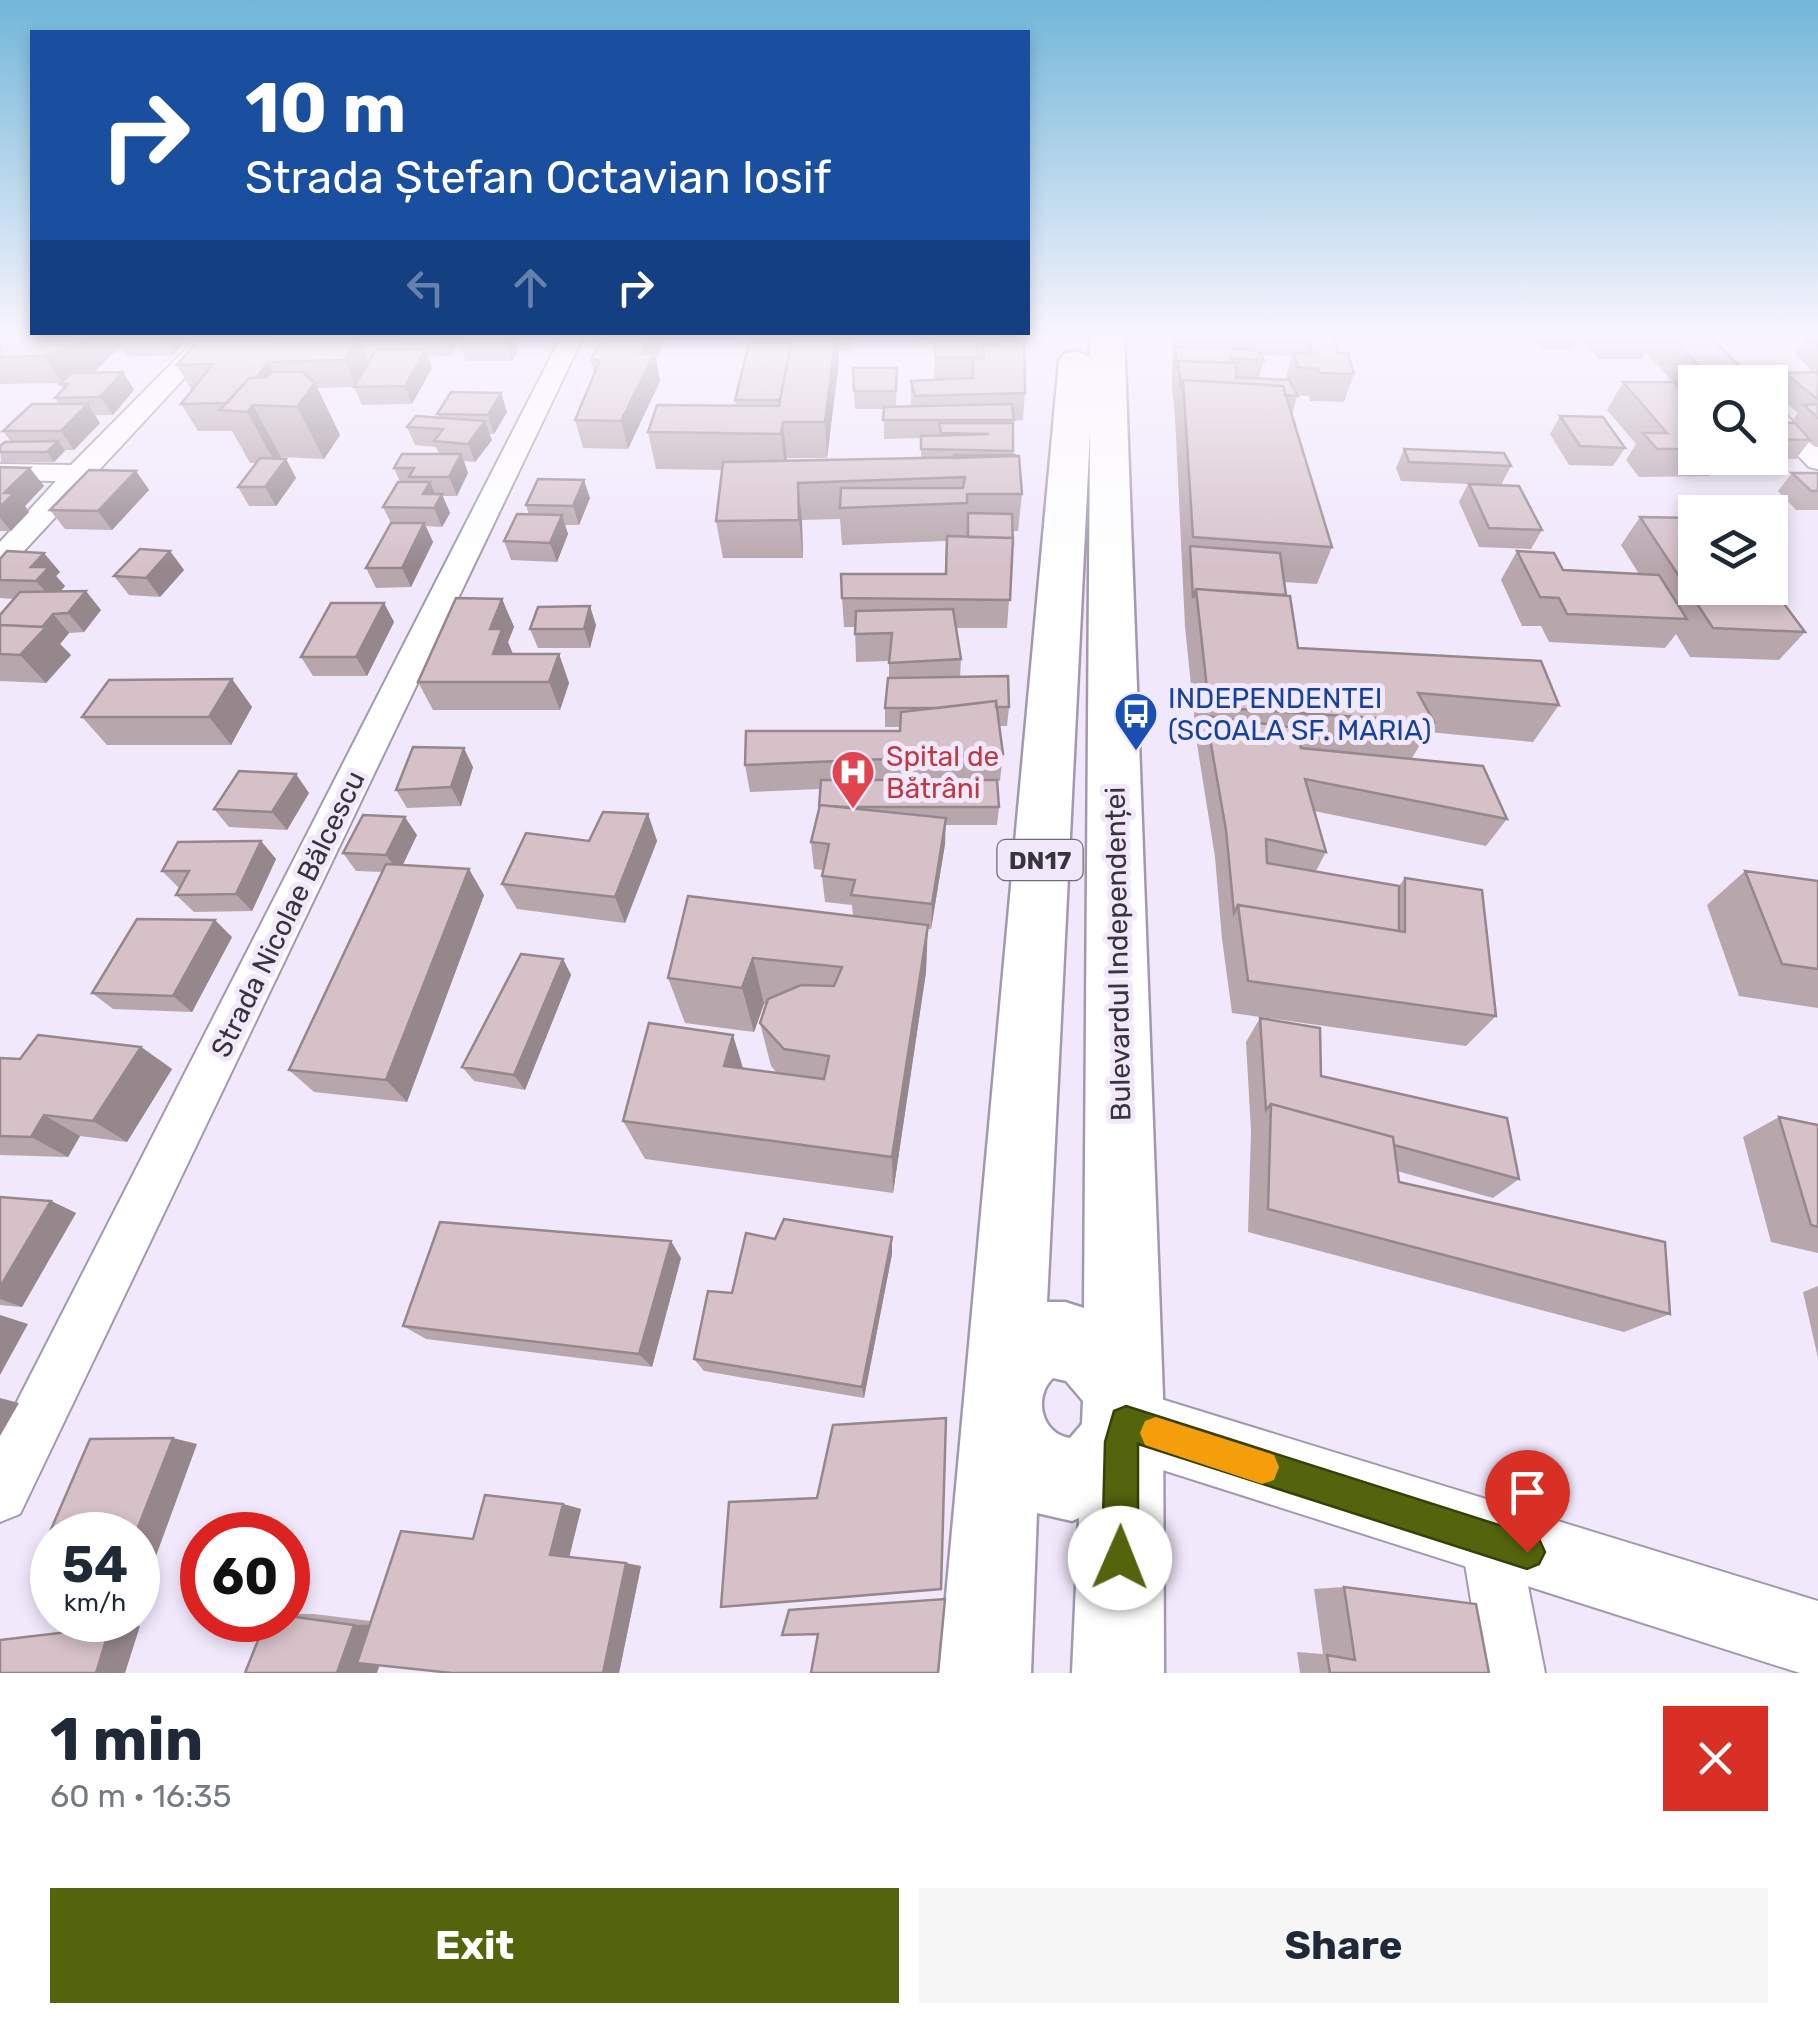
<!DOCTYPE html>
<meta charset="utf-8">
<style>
body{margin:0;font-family:Rubik,sans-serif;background:#f6f6f7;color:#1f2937;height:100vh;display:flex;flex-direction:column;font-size:38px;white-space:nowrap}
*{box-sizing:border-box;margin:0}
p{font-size:32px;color:#747a83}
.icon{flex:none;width:55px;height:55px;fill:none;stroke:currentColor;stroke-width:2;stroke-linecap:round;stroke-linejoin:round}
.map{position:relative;height:1673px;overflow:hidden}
.drawer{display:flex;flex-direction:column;background:#fff;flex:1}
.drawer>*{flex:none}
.hud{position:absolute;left:30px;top:30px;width:1000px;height:305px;border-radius:0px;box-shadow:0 5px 15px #0003;background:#1a4fa0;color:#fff;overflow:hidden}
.fabs{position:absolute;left:1678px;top:365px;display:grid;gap:20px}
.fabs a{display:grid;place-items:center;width:110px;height:110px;border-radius:0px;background:#fff;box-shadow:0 5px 15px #0003;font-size:50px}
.speed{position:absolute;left:30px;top:1512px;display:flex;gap:20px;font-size:50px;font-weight:700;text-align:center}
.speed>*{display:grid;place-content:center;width:130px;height:130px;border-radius:50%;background:#fff;box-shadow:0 5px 15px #0003;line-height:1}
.speed small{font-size:25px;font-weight:400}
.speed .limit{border:15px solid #d22;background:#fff;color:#111}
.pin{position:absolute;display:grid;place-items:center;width:85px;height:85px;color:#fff;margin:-102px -42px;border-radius:50% 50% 50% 0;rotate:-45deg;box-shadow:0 0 10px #0007}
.pin .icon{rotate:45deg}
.me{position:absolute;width:110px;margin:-55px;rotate:1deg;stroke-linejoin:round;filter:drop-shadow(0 0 8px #0008)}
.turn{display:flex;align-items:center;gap:35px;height:210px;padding:0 50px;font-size:45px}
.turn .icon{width:130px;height:130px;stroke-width:2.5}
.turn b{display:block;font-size:70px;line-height:85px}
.lanes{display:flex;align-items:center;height:95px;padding:0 50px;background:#0003;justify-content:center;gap:50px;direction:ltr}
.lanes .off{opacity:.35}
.round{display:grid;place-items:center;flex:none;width:105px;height:105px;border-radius:0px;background:#f6f6f7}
.overview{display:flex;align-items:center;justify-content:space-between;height:170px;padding:0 50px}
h1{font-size:60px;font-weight:700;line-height:75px}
.cta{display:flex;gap:20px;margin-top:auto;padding:20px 50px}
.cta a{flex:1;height:115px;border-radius:0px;background:#53640c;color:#fff;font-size:40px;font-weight:700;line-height:115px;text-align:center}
.cta a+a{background:#f6f6f7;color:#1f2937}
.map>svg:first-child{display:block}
.green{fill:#c2c89f}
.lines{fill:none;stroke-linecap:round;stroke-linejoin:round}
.minor-casing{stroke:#a29aac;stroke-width:4}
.tertiary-casing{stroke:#a29aac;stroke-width:4}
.primary-casing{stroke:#a29aac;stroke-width:5}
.minor{fill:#fff;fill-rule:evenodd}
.tertiary{fill:#fff;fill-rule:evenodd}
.primary{fill:#fff;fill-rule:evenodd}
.wall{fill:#b8a6ad;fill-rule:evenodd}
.shaded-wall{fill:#96878d}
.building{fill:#d6c1c9;stroke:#96878d;stroke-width:2.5}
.route{fill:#53640c;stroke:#364108;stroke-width:2.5}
.slow{fill:#f59e0b}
.labels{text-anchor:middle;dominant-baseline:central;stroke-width:10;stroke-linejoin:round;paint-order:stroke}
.shield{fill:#f1e8fc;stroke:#6f6a75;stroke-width:2.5}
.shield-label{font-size:25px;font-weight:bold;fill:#37343b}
.transit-label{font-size:28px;fill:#164399;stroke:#f1e8fc;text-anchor:start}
.health-label{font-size:28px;fill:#be3a42;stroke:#f1e8fc;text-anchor:start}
.street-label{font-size:28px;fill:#37343b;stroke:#f1e8fc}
</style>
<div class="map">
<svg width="1818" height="1673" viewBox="0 0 1818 1673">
<rect width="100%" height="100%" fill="#f1e8fc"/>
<path class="green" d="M261,333H414L396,362L236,365Z"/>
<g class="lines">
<defs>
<path id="minor" d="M202,333H226L10,566L0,569V542L56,481L0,480V464L71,465Z
M563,333H585L20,1514L0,1522V1435Z
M1770,405L1779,408L1818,446V469L1809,467L1770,427Z
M1490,1511L1511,1519L1519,1540L1545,1673H1483L1461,1540L1469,1519Z"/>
<path id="tertiary" d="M1125,1388L1818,1601V1673H1800L1125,1458L1100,1448L1090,1423L1100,1398Z"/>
<path id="primary" d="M1090,333H1124L1163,1396L1164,1673H1072L1079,1518L1072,1521L1037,1513L1031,1673H939L1059,361L1064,354L1076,351L1090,357ZM1090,431L1084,1308L1065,1302H1047ZM1053,1378L1066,1381L1083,1401L1082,1424L1070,1438C1041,1434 1033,1397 1053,1378Z"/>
</defs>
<use href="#minor" class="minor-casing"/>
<use href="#tertiary" class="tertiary-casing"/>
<use href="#primary" class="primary-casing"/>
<use href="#minor" class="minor"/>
<use href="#tertiary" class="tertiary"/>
<use href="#primary" class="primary"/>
</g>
<path class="wall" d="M0,333H192L174,355L127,357L120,347L94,372H123L134,390L113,415H95L100,423L74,450H64L54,462H1L0,446L11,442L3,431L59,404L55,398L63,389L60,384L62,383L0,384Z
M406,333H462L451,356L427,357L432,368L412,404L362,405L354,387L317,388L340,435L324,459L281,457L280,459H286L296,478L276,506H249L238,487L257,463H250L232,431H198L181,404L192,391L177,365L358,339L369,362L407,350L403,339Z
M465,333H513L518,349L512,361H466L459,343Z
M605,333H871V335L852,336L851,351H839V360L827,458H787V461L921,458V438L884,439V409H855L853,368H897L896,407H911V381L934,380L935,341H918V334L913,333H1024L1025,393L1023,420L1014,421L1013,424V455L1022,494L1018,531H1013V545L1007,628H956L961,659L960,677L1009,707L1007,726H999L1003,754L1000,781H997L999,807L997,825H945V844L931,929H927L926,972L893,1193L645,1159L623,1121L743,1069L777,1073L771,1066L760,1023L766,1004H764L754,1032L685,1023L668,978L853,916L852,905L825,902L822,876L824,870L814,869L811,842L819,810L820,789L750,792L745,765L900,731V727H885V708L889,678V661L856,662L855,627H844L842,598L945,574L946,541L842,545L840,519L802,520L803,558H723L716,521L722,470L656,469L648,432L736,406L735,400L750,343L748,334H740L739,340H663L664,343L656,360L660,381L628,449L583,448L575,420L594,374L591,360Z
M1172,333H1333L1338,353L1354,374L1344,402L1310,401L1309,396L1297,395L1292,416L1332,547L1317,584L1284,582L1298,648L1559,705L1533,742L1428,732L1412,758L1507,819L1486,846L1314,811L1326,852L1316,871L1399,886L1405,878L1496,1016L1466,1046L1232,1013L1222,939L1215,857L1197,744L1185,627L1175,416L1172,388ZM1260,355L1292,356L1285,380L1259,378L1264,360Z
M1458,333H1517L1513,340L1464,341Z
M1529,333H1758L1757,334H1707L1756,382H1695V458H1722L1709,476L1639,477L1626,460L1636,444L1607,410L1623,382H1673L1645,352L1641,359H1598L1585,343H1576L1573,349H1542Z
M1767,333H1797L1796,334L1769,335Z
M1809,333H1818V372H1813L1795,354L1808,336H1814L1816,333Z
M1818,372V447H1815L1809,442L1796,459L1761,458H1770V422L1791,423L1798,413L1772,391L1785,373Z
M501,393L507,412L494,434H489L492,440L475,462L464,461L468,473L457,496H442L450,513L442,527L426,526L433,542L411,587L376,588L366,568L391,523L383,507L400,482L394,468L439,454L436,447L415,445L407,427L439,418L437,414Z
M1560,416L1625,448L1613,466L1569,465L1550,434Z
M1404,449L1511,466L1501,485L1542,530L1531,549L1479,547L1459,502L1468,484L1401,481L1396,468Z
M0,467L44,486L25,506L29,512L11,531H0Z
M136,471L149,490L112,530L65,529L50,510Z
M1792,473H1818V510H1796L1778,491Z
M590,498L579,525H565L568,534L557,562L511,560L504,541L529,515L526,505Z
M1640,517L1805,632L1779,660L1690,657L1676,634L1665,648L1549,642L1541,626H1522L1501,580L1517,551L1563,570L1639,574L1621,545Z
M170,551L184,570L160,597L129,595L114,576Z
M0,559L60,572L56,576L65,586L61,591L101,610L84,632L69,633L60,644L71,655L46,683L0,681V615L14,599L0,598Z
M502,599L514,627L508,642L513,654H559L569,683L560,710H433L418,682Z
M384,603L394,622L367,676H313L301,657Z
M596,625L590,648H538L530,629Z
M232,679L252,707L231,745H107L82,717Z
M473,767L461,806L407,808L396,790Z
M309,793L287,830L229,827L214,809Z
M648,814L657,841L625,923L517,909L502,884Z
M417,835L402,865L484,895L407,1102L314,1092L289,1070L383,872L356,871L343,853Z
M261,841L276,859L252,911L194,912L176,895L179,888L162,871Z
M1745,871L1818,881V1008L1739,996L1707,905Z
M232,937L192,1012L113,1009L92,993Z
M563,959L571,975L525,1090L474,1081L462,1067Z
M1260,1018L1321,1076L1519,1179L1493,1198L1397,1171L1399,1182L1670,1314L1624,1332L1248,1232L1251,1131L1246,1042Z
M141,1047L172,1069L127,1142L80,1136L68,1157L0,1155V1058L20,1059Z
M1779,1117L1818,1125V1253L1771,1242L1743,1137Z
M0,1197L51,1201L76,1213L22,1307L0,1305Z
M775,1239L892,1254L864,1398L704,1371L694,1359L732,1293Z
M681,1258L652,1367L426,1339L403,1326Z
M1818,1286V1358L1803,1292Z
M563,1504L581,1509L569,1557L641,1566L619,1673H452L380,1665L288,1620V1614H314L371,1621L473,1539Z
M1344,1587L1489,1673H1300L1297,1652L1323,1654L1314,1589Z
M941,1589L731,1607H721Z"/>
<path class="shaded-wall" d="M90,333H128L115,339L120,347L94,372L62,383L43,356Z
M167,333H192L174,355L164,337Z
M447,333H462L451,356L444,338Z
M512,333H513L518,349L512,361L506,343Z
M651,333H662L664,343L656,360L660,381L628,449L621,421L640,354Z
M836,333H838L839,360L827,458L825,422Z
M358,339L370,365L356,387L344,360Z
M425,350L432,368L412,404L405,386Z
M268,362L282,389L253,405L281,457L276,464L247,412L237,403Z
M793,370L783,424L787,458L785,470L781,434Z
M123,372L134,390L113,415L100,397Z
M315,383L340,435L324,459L297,407Z
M501,393L507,412L494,434L488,415Z
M88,404L100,423L74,450L61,431Z
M485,421L492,440L475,462L468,444Z
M58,441L65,451L54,462L47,452Z
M461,454L468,473L457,496L449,477Z
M286,459L296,478L276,506L265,487Z
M30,468L44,486L25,506L29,512L11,531L0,518V507L4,493Z
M136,471L149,490L112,530L98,511Z
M584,480L590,498L579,525L573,506Z
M430,482L438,501L423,494Z
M798,483L802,520L803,558L799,520Z
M442,494L450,513L442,527L434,508Z
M562,515L568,534L557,562L550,543Z
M424,523L433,542L411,587L402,568Z
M170,551L184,570L160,597L146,578Z
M44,553L60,572L56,576L65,586L53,600L36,581L31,567Z
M86,591L101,610L84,632L68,613Z
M502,599L514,627L508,642L514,657L493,654L490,629Z
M384,603L394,622L367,676L356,657Z
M590,606L596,625L590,648L584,629Z
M53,614L69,633L60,644L71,655L46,683L20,655Z
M559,654L569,683L560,710L549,682Z
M232,679L252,707L231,745L209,717Z
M464,748L473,767L461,806L451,787Z
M296,774L309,793L287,830L272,812Z
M648,814L657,841L625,923L615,897Z
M405,817L417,835L399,873L386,855Z
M946,818L945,844L931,929L932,904Z
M261,841L276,859L252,911L236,894Z
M469,869L484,895L407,1102L386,1080Z
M215,920L232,937L192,1012L173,996Z
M928,925L926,972L893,1193L892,1157Z
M753,958L764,1004L754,1032L742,988Z
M563,959L571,975L525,1090L514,1075Z
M733,1035L746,1078L724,1066Z
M141,1047L172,1069L127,1142L93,1121Z
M44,1115L80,1136L68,1157L31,1137Z
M51,1201L76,1213L22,1307L0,1299V1287Z
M892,1237V1254L864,1398L862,1387Z
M671,1241L681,1258L652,1367L639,1354Z
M0,1315L28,1324L0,1375Z
M0,1398L19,1403L0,1436Z
M173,1438L197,1444L156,1556L138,1554V1535H135Z
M563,1504L581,1509L569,1558L550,1555Z
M626,1563L641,1566L619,1673H603Z
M394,1624L377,1673H337L354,1625Z
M140,1626L125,1673H96L110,1627Z"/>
<path class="building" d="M0,333H90L77,345L43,356L0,357Z
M121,333H167L164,337L115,339Z
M406,333H447L444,338L403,339Z
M465,333H512L506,343H459Z
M605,333H651L640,354H654L621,421L575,420L600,360H591Z
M793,333H836L825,422H783L781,434L648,432L657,405L779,406Z
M977,333H1024L1025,393L915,396L911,381L973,378V359H984L983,347L1000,344H977L978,357H935L936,337H977Z
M1178,333H1255L1259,341L1178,338Z
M1308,333H1333L1338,353H1348L1354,374L1319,373L1318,369L1298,367L1293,353L1312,354Z
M1668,333H1706L1756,382H1715Z
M1808,336H1818V346Z
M358,339L344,360L268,362L256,378H249L227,403L181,404L213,364L177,365L197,341Z
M749,343H791L780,400H735Z
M1176,347L1257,350L1264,360L1231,358L1232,363L1178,361L1176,370Z
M376,350H425L405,386L354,387Z
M1178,361L1236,363V377L1289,380L1298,396L1285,395L1283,386L1183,380L1181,388Z
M853,368H897L896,391H854Z
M123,372L100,397L55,398L68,384H60L71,373Z
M272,372H302L315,383L297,407L253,405L247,412L220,410L249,378L267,377Z
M1818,372V399H1817L1785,373Z
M1183,380L1283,386L1332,547L1193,537Z
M1623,382H1674L1695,408V449H1657L1643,433H1667Z
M451,392L501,393L488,415L437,414Z
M32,404H88L61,431H3Z
M1012,404L1014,420H883L884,407Z
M1818,404V418L1804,405Z
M416,416L485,421L468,444L434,441L443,429L407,427Z
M1560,416L1603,417L1625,448L1580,446Z
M1770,422L1795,423L1810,440L1770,439Z
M939,423H1013V451L921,449V436L989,434L941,433Z
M58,441L47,452H0V446L5,442Z
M1404,449L1504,453L1511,466L1409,462Z
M402,454H461L449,477H409L414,468H394Z
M954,455H1015L1016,456L954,458Z
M1019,456L1022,494H967V503L840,508L841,488H963L965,477L798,483L799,520L716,521L723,462Z
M260,458L286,459L265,487H238Z
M0,467L30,468L4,493H14L0,507Z
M89,470L136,471L98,511L50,510Z
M1792,473H1818V491H1811Z
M538,479L584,480L573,506L526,505Z
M398,482H430L423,494H442L434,508L383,507Z
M1469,484L1519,486L1542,530L1489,528Z
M968,513L1012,514L1013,545V538L968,537Z
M517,514L562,515L550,543L504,541Z
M1640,517L1695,518V588H1770V585L1805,632L1713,628Z
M391,523H424L402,568H366Z
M947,536L1013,538L1010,600L842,598L841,574H946Z
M1190,546L1280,553L1286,595L1196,589L1193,598Z
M140,549L170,551L146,578L114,576Z
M7,551L44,553L31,567H49L36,581L0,580V559Z
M1517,551L1554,553L1563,570L1659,575L1687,619L1567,614L1559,598L1540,597Z
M1196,589L1290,596L1298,648L1541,661L1559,705L1418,693L1434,722L1209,707Z
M86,591L68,613L53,614L42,627L0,625V615L20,592Z
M456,598L502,599L490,629H502L493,654H559L549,682H418Z
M331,603H384L356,657H301Z
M590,606L584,629H530L538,607Z
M953,609L961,659L889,663L892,633L855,634L856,611Z
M0,625L46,627L20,655L0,654Z
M1008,676L1009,707H996V701L938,708H885L888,678Z
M232,679L209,717H82L109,680Z
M996,701L1003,754L745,765L746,731H900L901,712Z
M1206,716L1297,728L1301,748L1483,766L1507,819L1305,779L1326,852L1266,839L1267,863L1399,886V931L1238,905L1234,913L1226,830Z
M413,747L464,748L451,787L396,790Z
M239,771L296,774L272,812L214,809Z
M821,780H997L999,807H845L820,805L819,807Z
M820,805L946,818L932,904L851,895L855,880L822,876L829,844L811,842Z
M603,812L648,814L615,897L502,884L526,833L589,841Z
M363,815L405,817L386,855L343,853Z
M261,841L236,894L176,895L189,871H162L178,842Z
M386,864L469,869L386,1080L289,1070Z
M1745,871L1818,881V969L1782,964Z
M1405,878L1482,890L1496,1016L1248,981L1238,905L1405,932Z
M688,896L928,925L892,1157L623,1121L649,1023L733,1035L724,1066L824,1079L829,1056L784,1049L760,1023L768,999L801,985L834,986L842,967L753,958L742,988L668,978Z
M137,919L215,920L173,996L92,993Z
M521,954L563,959L514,1075L462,1067Z
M1260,1018L1320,1028L1321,1076L1507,1118L1519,1179L1394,1145L1393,1137L1271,1104L1266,1110Z
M38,1035L141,1047L93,1121L44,1115L31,1137L0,1136V1058L20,1059Z
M1271,1104L1393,1137L1399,1182L1665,1242L1670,1314L1268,1209Z
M1779,1117L1818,1125V1227L1811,1225Z
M0,1197L51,1201L0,1287Z
M784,1219L892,1237L862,1387L694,1359L708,1291L732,1293L746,1233L775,1239Z
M440,1222L671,1241L639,1354L403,1326Z
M946,1418L941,1589L721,1607L729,1502L817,1498L833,1425Z
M173,1438L135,1535H52V1555H40L90,1439Z
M485,1495L563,1504L550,1555L626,1563L603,1673H452L357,1663L401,1531L473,1539Z
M1344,1587L1476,1604L1489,1673H1330L1327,1655L1355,1660Z
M945,1599L938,1673H811L818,1634L782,1635L789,1610Z
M288,1616L354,1625L337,1673H245L266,1620H288Z
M110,1627L96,1673H0V1640Z"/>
<linearGradient id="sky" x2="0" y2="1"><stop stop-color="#71b6d8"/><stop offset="0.59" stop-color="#f9f5fe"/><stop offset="1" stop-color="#f9f5fe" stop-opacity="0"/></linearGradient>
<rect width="1818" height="567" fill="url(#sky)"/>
<path class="route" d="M1126,1406L1527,1534L1539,1539L1545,1552L1539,1564L1527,1569L1138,1444V1558L1132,1570L1120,1575L1107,1570L1102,1558L1105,1442L1114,1411Z"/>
<path class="slow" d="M1156,1417L1274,1455L1279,1467L1274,1480L1262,1484L1145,1445L1140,1433L1145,1421Z"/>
<defs>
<symbol id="bus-pin" viewBox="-11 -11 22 30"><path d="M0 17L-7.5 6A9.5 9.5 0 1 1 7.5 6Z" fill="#1a4fb4" stroke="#f1e8fc"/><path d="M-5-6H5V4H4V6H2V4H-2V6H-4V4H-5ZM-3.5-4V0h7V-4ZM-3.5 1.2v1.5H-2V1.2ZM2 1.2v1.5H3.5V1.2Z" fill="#fff"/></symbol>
<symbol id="hospital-pin" viewBox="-11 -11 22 30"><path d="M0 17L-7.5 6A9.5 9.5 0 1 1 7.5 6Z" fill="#e0444e" stroke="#f1e8fc"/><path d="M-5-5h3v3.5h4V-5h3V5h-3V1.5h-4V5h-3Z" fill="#fff"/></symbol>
</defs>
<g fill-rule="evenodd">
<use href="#bus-pin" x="1111" y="689" width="50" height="68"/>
<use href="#hospital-pin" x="828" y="747" width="50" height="68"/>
</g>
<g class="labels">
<rect class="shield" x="997.5" y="840" width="85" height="40" rx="8"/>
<g class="shield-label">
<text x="1040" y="860">DN17</text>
</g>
<g class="transit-label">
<text x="1168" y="698">INDEPENDENTEI<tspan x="1168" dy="32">(SCOALA SF. MARIA)</tspan></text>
</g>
<g class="health-label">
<text x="886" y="756">Spital de<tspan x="886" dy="32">Bătrâni</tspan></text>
</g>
<g class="street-label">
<text transform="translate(288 914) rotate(-64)">Strada Nicolae Bălcescu</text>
<text transform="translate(1118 954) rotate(-91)">Bulevardul Independenței</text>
</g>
</g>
</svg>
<div class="fabs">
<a><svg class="icon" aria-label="search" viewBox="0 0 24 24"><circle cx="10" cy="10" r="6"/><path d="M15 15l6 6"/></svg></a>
<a><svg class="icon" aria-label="layers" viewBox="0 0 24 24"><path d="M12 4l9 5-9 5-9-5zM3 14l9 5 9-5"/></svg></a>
</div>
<div class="speed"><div>54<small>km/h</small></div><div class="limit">60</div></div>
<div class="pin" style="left:1527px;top:1552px;background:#d93025"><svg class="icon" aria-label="arrive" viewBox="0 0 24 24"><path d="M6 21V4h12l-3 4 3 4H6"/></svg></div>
<svg class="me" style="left:1120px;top:1558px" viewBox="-20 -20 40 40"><circle r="19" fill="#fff"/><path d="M0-13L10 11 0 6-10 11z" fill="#53640c"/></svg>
<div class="hud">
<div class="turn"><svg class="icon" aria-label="right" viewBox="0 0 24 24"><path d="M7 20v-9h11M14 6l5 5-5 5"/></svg><div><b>10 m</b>Strada Ștefan Octavian Iosif</div></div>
<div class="lanes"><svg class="icon off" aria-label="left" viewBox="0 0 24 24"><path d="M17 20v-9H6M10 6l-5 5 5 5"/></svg><svg class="icon off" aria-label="ahead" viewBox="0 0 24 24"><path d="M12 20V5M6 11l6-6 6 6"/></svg><svg class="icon" aria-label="right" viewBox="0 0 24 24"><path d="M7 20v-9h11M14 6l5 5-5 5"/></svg></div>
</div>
</div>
<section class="drawer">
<div class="overview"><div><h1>1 min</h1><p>60 m · 16:35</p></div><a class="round" style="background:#d93025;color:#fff"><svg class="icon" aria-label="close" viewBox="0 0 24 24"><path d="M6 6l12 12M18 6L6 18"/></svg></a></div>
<div class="cta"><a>Exit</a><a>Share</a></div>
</section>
